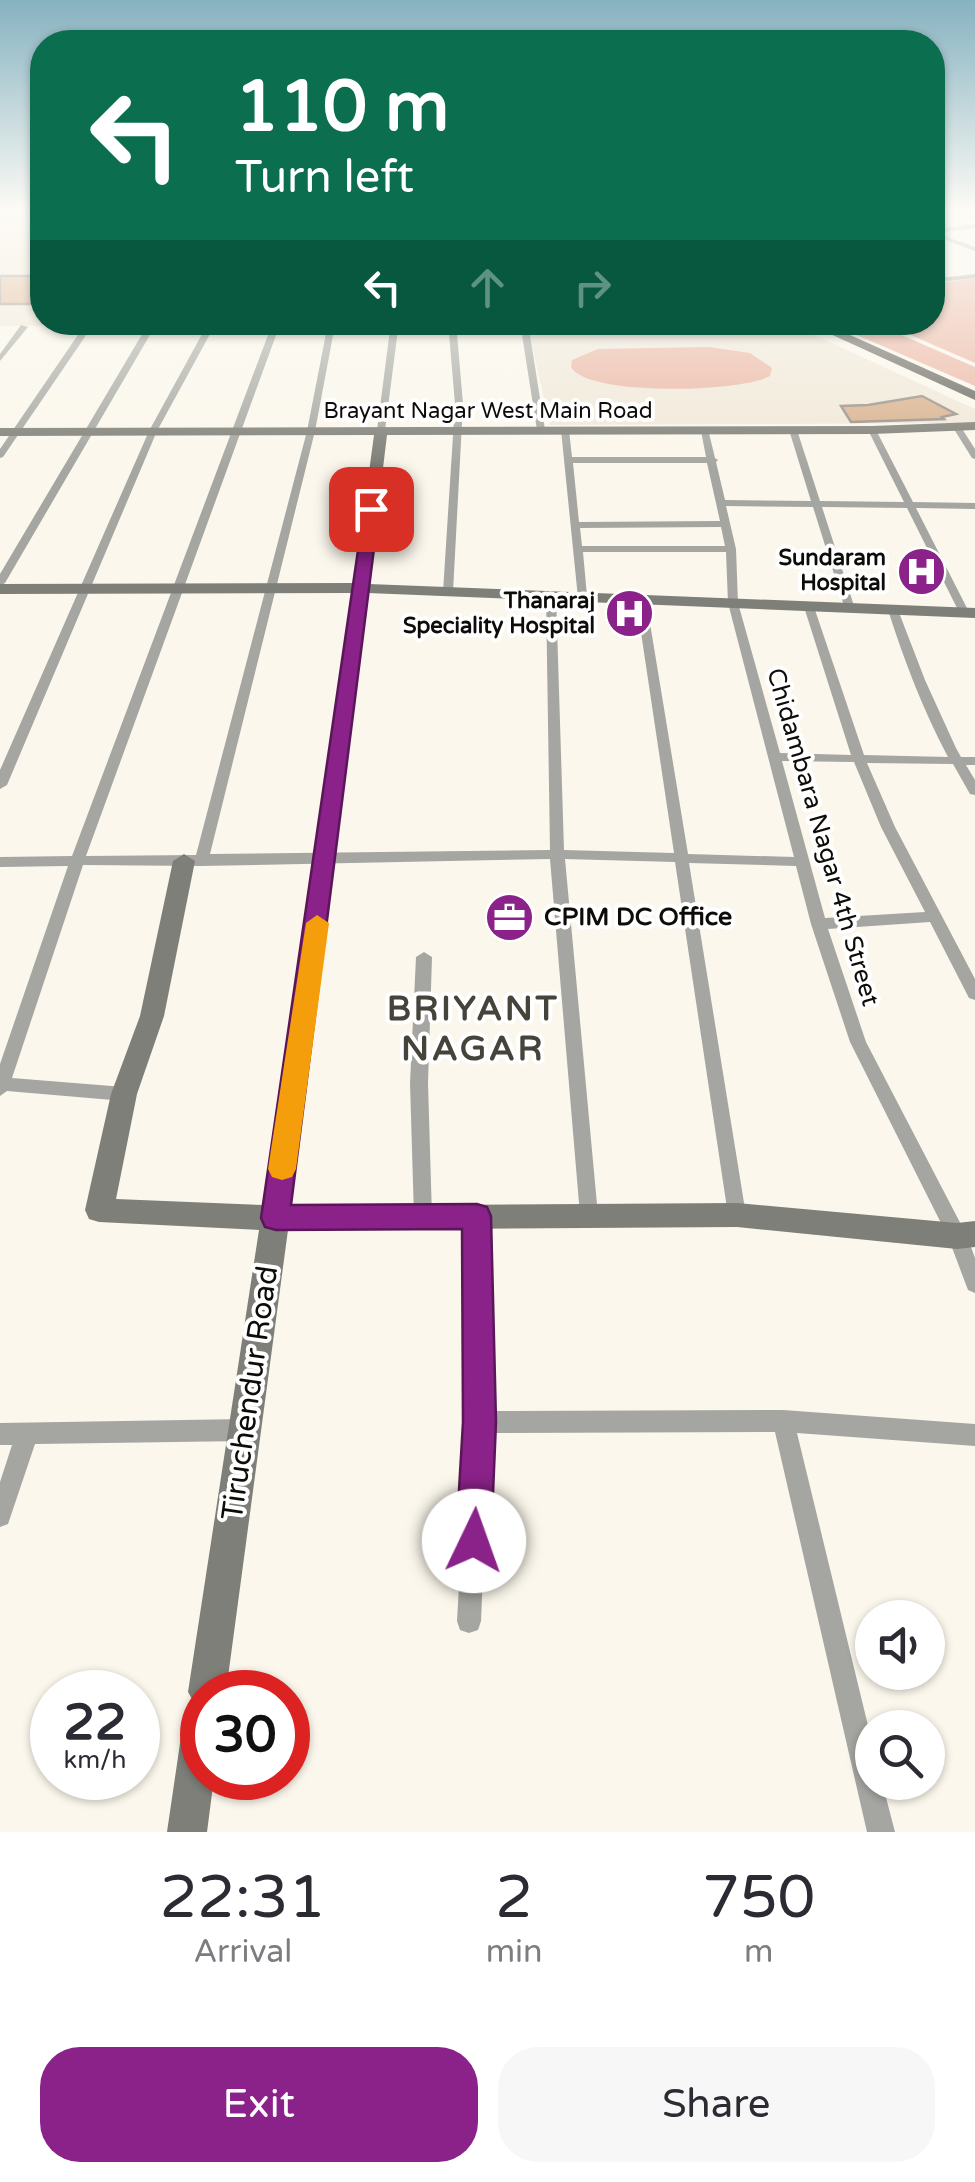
<!DOCTYPE html>
<style>
body{margin:0;font-family:"Varela Round",sans-serif;background:#f7f7f7;color:#2b2b33;height:100vh;display:flex;flex-direction:column;font-size:38px;white-space:nowrap}
*{box-sizing:border-box;margin:0}
p{font-size:32px;color:#7c7c81}
.icon{flex:none;width:55px;height:55px;fill:none;stroke:currentColor;stroke-width:2;stroke-linecap:round;stroke-linejoin:round}
.map{position:relative;height:1832px;overflow:hidden}
.side{display:flex;flex-direction:column;background:#fff;flex:1}
.side>*{flex:none}
.guide{position:absolute;left:30px;top:30px;width:915px;height:305px;border-radius:40px;box-shadow:0 2px 8px #0004;background:#0b6e4f;color:#fff;overflow:hidden}
.buttons{position:absolute;left:855px;top:1600px;display:grid;gap:20px}
.buttons a{display:grid;place-items:center;width:90px;height:90px;border-radius:50%;background:#fff;box-shadow:0 2px 8px #0004;font-size:50px}
.speed{position:absolute;left:30px;top:1670px;display:flex;gap:20px;font-size:50px;font-weight:700;text-align:center}
.speed>*{display:grid;place-content:center;width:130px;height:130px;border-radius:50%;background:#fff;box-shadow:0 2px 8px #0004;line-height:1}
.speed small{font-size:25px;font-weight:400}
.speed .limit{border:15px solid #d22;background:#fff;color:#111}
.pin{position:absolute;display:grid;place-items:center;width:85px;height:85px;color:#fff;margin:-42px;border-radius:20px;box-shadow:0 5px 15px #0006}
.me{position:absolute;width:110px;margin:-55px;rotate:3deg;stroke-linejoin:round;filter:drop-shadow(0 0 8px #0008)}
.turn{display:flex;align-items:center;gap:35px;height:210px;padding:0 40px;font-size:45px}
.turn .icon{width:130px;height:130px;stroke-width:2.5}
.turn b{display:block;font-size:70px;line-height:85px}
.lanes{display:flex;align-items:center;height:95px;padding:0 40px;background:#0003;justify-content:center;gap:50px;direction:ltr}
.lanes .off{opacity:.35}
.eta{display:flex;justify-content:space-evenly;align-items:center;height:170px;text-align:center}
.eta b{font-size:60px;font-weight:600;line-height:70px}
.button{display:flex;gap:20px;margin-top:auto;padding:20px 40px}
.button a{flex:1;height:115px;border-radius:40px;background:#8a2289;color:#fff;font-size:40px;font-weight:600;line-height:115px;text-align:center}
.button a+a{background:#f7f7f7;color:#2b2b33}
.map>svg:first-child{display:block}
.built{fill:#f0e8d8}
.green{fill:#eab4a1}
.building{fill:#d7af8a;stroke:#968d86;stroke-width:2.5}
.lines{fill:none;stroke-linecap:round;stroke-linejoin:round}
.street{fill:#a5a6a1;fill-rule:evenodd}
.secondary{fill:#7e7f78;fill-rule:evenodd}
.primary{fill:#63645c;fill-rule:evenodd}
.route{fill:#8a2289;stroke:#5a1659;stroke-width:2.5}
.slow{fill:#f59e0b}
.labels{text-anchor:middle;dominant-baseline:central;stroke-width:8;stroke-linejoin:round;paint-order:stroke}
.far-street-label{font-size:22px;fill:#0d0c08;stroke:#fff}
.far-poi-label{font-size:22px;font-weight:bold;fill:#0d0c08;stroke:#fff;text-anchor:end}
.street-label{font-size:25px;fill:#0d0c08;stroke:#fff}
.poi-label{font-size:25px;font-weight:bold;fill:#0d0c08;stroke:#fff;text-anchor:start}
.near-street-label{font-size:30px;fill:#0d0c08;stroke:#fff}
.district-label{font-size:35px;font-weight:bold;letter-spacing:2.5px;fill:#46433b;stroke:#fff}
</style>
<div class="map">
<svg width="975" height="1832" viewBox="0 0 975 1832">
<rect width="100%" height="100%" fill="#fbf7ec"/>
<path class="built" d="M0,216H42V322L414,323L0,326Z
M527,323H788L975,409V423L550,425Z"/>
<path class="green" d="M975,278V363L883,323L932,322L933,284Z
M829,323H874L975,367V386Z
M709,347L750,353L772,368L770,376C742,392 587,397 571,367L572,360L598,349Z"/>
<path class="building" d="M0,276H42V300L39,304H0Z
M922,396L956,414L942,417L944,419L851,422L841,406L868,405Z"/>
<g class="lines">
<path class="street" d="M932,213H946L932,215Z
M961,213L975,215V219L962,214Z
M975,224V228L936,233L975,247V251L932,235V230Z
M975,274V278L932,283V279Z
M205,322H213L215,325L157,431L7,785L0,789V770L149,431L207,325Z
M391,322H399L385,430L381,433L377,430Z
M448,322H456L463,404L453,592L448,595L443,592L455,404Z
M516,322H523L530,335L545,430L541,433L537,430L522,335Z
M328,323L335,325L315,431L210,854L550,850L546,595L551,592L556,595L564,850L674,853L636,599L641,596L646,599L688,854L794,857L728,603L726,552H583L587,596L578,598L561,430L565,427L569,430L572,457H706L701,431L708,429L715,458L718,460L716,462L725,500L811,501L789,430L793,427L797,430L820,501L904,502L868,430L872,427L876,430L913,502L975,503V509L916,508L969,612L964,615L959,612L907,508L822,507L855,609L850,612L845,609L813,507L726,506L736,549L738,603L780,753L851,755L804,607L809,604L814,607L864,755L948,757C923,710 904,660 888,610L893,607L898,610L925,680L956,748L961,757H975V765H966L975,780V795L970,794L953,764L867,763L895,827L975,979V1000L969,998L930,922L828,929L866,1042L967,1236L975,1258V1293L968,1290L948,1237L850,1042L811,924L796,866L689,863L746,1215L744,1221L737,1223L730,1221L728,1215L675,862L565,859L598,1215L596,1221L589,1223L582,1221L580,1215L550,859L201,866L83,865L12,1078L124,1087L130,1089L133,1094L130,1099L124,1101L7,1091L0,1096V1064L68,866L0,867V857L72,856L271,327L275,325L279,327L86,856L196,855L307,431ZM573,463H707L720,521L579,522ZM721,527L725,546H582L580,528ZM782,761L854,762L881,827L925,912L825,918Z
M21,325L28,327L0,361V354Z
M84,326L91,328L3,457L0,458V449Z
M147,326L154,328L5,583L0,586V574Z
M956,423L959,424L975,449V459L972,458L952,426Z
M424,952L432,957L428,1083L432,1217L430,1223L423,1225L416,1223L414,1217L410,1083L416,957Z
M477,1208L484,1210L486,1216L490,1411L783,1410L975,1424V1446L797,1433L872,1742V1782H882L895,1832H867L775,1432L489,1433L481,1621L478,1630L469,1633L460,1630L457,1621L468,1422V1216L470,1210Z
M245,1419L253,1422L256,1430L253,1438L245,1441L35,1444L8,1524L0,1527V1482L12,1445H0V1423Z"/>
<path class="secondary" d="M975,422V430L872,434L387,435L369,584L975,608V618L368,593L291,1206L737,1203L957,1223L975,1221V1247L957,1249L737,1227L288,1230L226,1692H202V1778H214L207,1832H167L183,1723L188,1709L196,1706L188,1692L259,1230L99,1222L89,1219L85,1210L111,1094L140,1016L173,861L184,854L195,861L164,1016L137,1094L116,1199L263,1205L352,593L0,594V584L354,583L374,435L0,436V428L872,426Z"/>
<path class="primary" d="M804,322H821L975,391V400Z"/>
</g>
<linearGradient id="sky" x2="0" y2="1"><stop stop-color="#86b2c0"/><stop offset="0.45" stop-color="#fdfbf6"/><stop offset="1" stop-color="#fdfbf6" stop-opacity="0"/></linearGradient>
<rect width="975" height="469" fill="url(#sky)"/>
<path class="route" d="M371,505L379,509L291,1205L477,1204L487,1207L491,1216L496,1422L491,1541L486,1554L474,1559L461,1554L456,1541L463,1422L462,1229L276,1230L265,1227L261,1218L364,509Z"/>
<path class="slow" d="M317,915L329,923L296,1169L292,1177L282,1180L272,1177L268,1169L306,923Z"/>
<defs>
<symbol id="hospital-disc" viewBox="-11 -11 22 22"><circle r="9.5" fill="#8a2289" stroke="#fff"/><path d="M-5-5h3v3.5h4V-5h3V5h-3V1.5h-4V5h-3Z" fill="#fff"/></symbol>
<symbol id="office-disc" viewBox="-11 -11 22 22"><circle r="9.5" fill="#8a2289" stroke="#fff"/><path d="M-6-3h4V-5.5h4V-3h4V5H-6ZM-1-4.5V-3h2v-1.5ZM-6 0V1H6V0Z" fill="#fff"/></symbol>
</defs>
<g fill-rule="evenodd">
<use href="#hospital-disc" x="894" y="544" width="55" height="55"/>
<use href="#hospital-disc" x="602" y="586" width="55" height="55"/>
<use href="#office-disc" x="482" y="890" width="55" height="55"/>
</g>
<g class="labels">
<g class="far-street-label">
<text x="488" y="411">Brayant Nagar West Main Road</text>
</g>
<g class="far-poi-label">
<text x="886" y="558">Sundaram<tspan x="886" dy="25">Hospital</tspan></text>
<text x="595" y="601">Thanaraj<tspan x="595" dy="25">Speciality Hospital</tspan></text>
</g>
<g class="street-label">
<text transform="translate(823 837) rotate(74)">Chidambara Nagar 4th Street</text>
</g>
<g class="poi-label">
<text x="544" y="917">CPIM DC Office</text>
</g>
<g class="near-street-label">
<text transform="translate(250 1393) rotate(-82)">Tiruchendur Road</text>
</g>
<g class="district-label">
<text x="473" y="1009">BRIYANT<tspan x="473" dy="40">NAGAR</tspan></text>
</g>
</g>
</svg>
<div class="buttons">
<a><svg class="icon" aria-label="sound" viewBox="0 0 24 24"><path d="M4 9h4l5-4v14l-5-4H4zM17 9q2 3 0 6"/></svg></a>
<a><svg class="icon" aria-label="search" viewBox="0 0 24 24"><circle cx="10" cy="10" r="6"/><path d="M15 15l6 6"/></svg></a>
</div>
<div class="speed"><div>22<small>km/h</small></div><div class="limit">30</div></div>
<div class="pin" style="left:371px;top:509px;background:#d93025"><svg class="icon" aria-label="arrive" viewBox="0 0 24 24"><path d="M6 21V4h12l-3 4 3 4H6"/></svg></div>
<svg class="me" style="left:474px;top:1541px" viewBox="-20 -20 40 40"><circle r="19" fill="#fff"/><path d="M0-13L10 11 0 6-10 11z" fill="#8a2289"/></svg>
<div class="guide">
<div class="turn"><svg class="icon" aria-label="left" viewBox="0 0 24 24"><path d="M17 20v-9H6M10 6l-5 5 5 5"/></svg><div><b>110 m</b>Turn left</div></div>
<div class="lanes"><svg class="icon" aria-label="left" viewBox="0 0 24 24"><path d="M17 20v-9H6M10 6l-5 5 5 5"/></svg><svg class="icon off" aria-label="ahead" viewBox="0 0 24 24"><path d="M12 20V5M6 11l6-6 6 6"/></svg><svg class="icon off" aria-label="right" viewBox="0 0 24 24"><path d="M7 20v-9h11M14 6l5 5-5 5"/></svg></div>
</div>
</div>
<section class="side">
<div class="eta">
<div><b>22:31</b><p>Arrival</p></div>
<div><b>2</b><p>min</p></div>
<div><b>750</b><p>m</p></div>
</div>
<div class="button"><a>Exit</a><a>Share</a></div>
</section>
